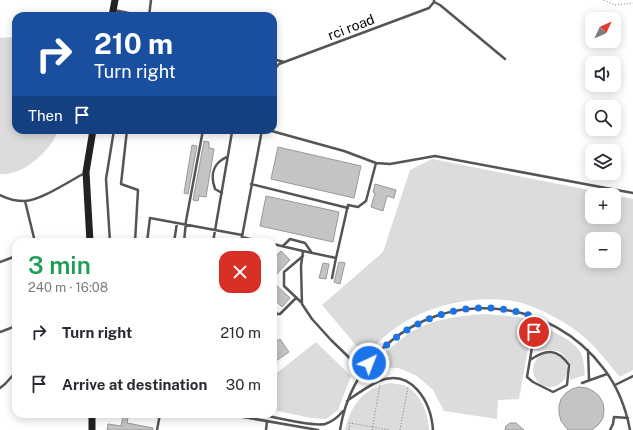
<!DOCTYPE html>
<meta charset="utf-8">
<style>
body{margin:0;font-family:"Public Sans",sans-serif;background:#f7f7f7;color:#2b2b33;height:100vh;display:flex;flex-direction:column;font-size:15px;white-space:nowrap}
*{box-sizing:border-box;margin:0}
p{font-size:13px;color:#7c7c81}
.icon{flex:none;width:22px;height:22px;fill:none;stroke:currentColor;stroke-width:2;stroke-linecap:round;stroke-linejoin:round}
.map{position:relative;flex:1;overflow:hidden}
.drawer{position:absolute;left:12px;top:238px;width:265px;height:180px;display:flex;flex-direction:column;background:#fff;border-radius:12px;box-shadow:0 2px 10px #0003}
.drawer>*{flex:none}
.banner{position:absolute;left:12px;top:12px;width:265px;height:122px;border-radius:12px;box-shadow:0 2px 10px #0003;background:#1a4fa0;color:#fff;overflow:hidden}
.needle{width:26px;rotate:46deg}
.buttons{position:absolute;left:585px;top:12px;display:grid;gap:8px}
.buttons a{display:grid;place-items:center;width:36px;height:36px;border-radius:8px;background:#fff;box-shadow:0 2px 10px #0003;font-size:20px}
.pin{position:absolute;display:grid;place-items:center;width:34px;height:34px;color:#fff;margin:-17px;border:2px solid #fff;border-radius:50%;box-shadow:0 1px 4px #0007}
.me{position:absolute;width:44px;margin:-22px;rotate:43deg;stroke-linejoin:round;filter:drop-shadow(0 0 3px #0008)}
.turn{display:flex;align-items:center;gap:14px;height:84px;padding:0 16px;font-size:18px}
.turn .icon{width:52px;height:52px;stroke-width:2.5}
.turn b{display:block;font-size:28px;line-height:34px}
.then{display:flex;align-items:center;height:38px;padding:0 16px;background:#0003;gap:8px;font-size:15px}
.round{display:grid;place-items:center;flex:none;width:42px;height:42px;border-radius:12px;background:#f7f7f7}
.head{display:flex;align-items:center;justify-content:space-between;height:68px;padding:0 16px}
h1{font-size:24px;font-weight:600;line-height:30px;color:#1e9e55}
ul{padding:0;list-style:none}
li{display:flex;align-items:center;gap:12px;height:52px;padding:0 16px}
li div{flex:1}
li b{display:block;font-size:15px}
li em{font-style:normal}
.map>svg:first-child{display:block}
.green{fill:#dcdcdc;fill-rule:evenodd}
.building{fill:#c4c4c4;stroke:#999}
.lines{fill:none;stroke-linecap:round;stroke-linejoin:round}
.path{stroke:#777;stroke-width:1;stroke-dasharray:1 2;stroke-linecap:butt}
.lane{stroke:#555;stroke-width:2.5}
.secondary{stroke:#222;stroke-width:7}
.route{stroke:#1a73e8;stroke-width:7;stroke-dasharray:0 12.6}
.labels{text-anchor:middle;dominant-baseline:central;stroke-width:3;stroke-linejoin:round;paint-order:stroke}
.street-label{font-size:14px;fill:#000;stroke:#fff}
</style>
<div class="map">
<svg width="633" height="430" viewBox="0 0 633 430">
<rect width="100%" height="100%" fill="#fff"/>
<path class="green" d="M13,37L16,38V130H58C52,150 22,177 0,174V38Z
M432,159L614,195H592V217H614V195L633,199V370L620,377C607,362 594,344 578,332C562,320 533,304 513,301C470,294 417,307 384,337C377,343 371,350 365,356L322,305L383,252L410,170ZM592,239H614V261H592Z
M485,314L519,317L533,321L519,399L498,400L497,419L444,411L433,390L417,376L399,368H381L372,364C384,354 395,343 408,334C430,319 459,316 485,314Z
M539,325C553,332 573,339 581,353C584,359 584,369 585,375L570,380C570,366 568,350 550,350C544,350 540,352 534,350Z
M316,342L351,376L338,410L326,419L311,418L273,410V376Z
M533 370a17 17 0 1 1 34 0a17 17 0 1 1-34 0Z
M390,383C394,384 399,384 403,385C420,391 429,414 429,430H345C351,404 364,388 390,383Z"/>
<path class="building" d="M204,141L209,142V148L214,149L206,197L199,196L198,201L193,200Z
M192,145L197,146L188,194L184,193Z
M278,147L361,166L354,198L271,179Z
M375,184L396,190L394,198L387,196L383,211L371,207L375,193L373,192Z
M266,196L339,212L333,242L260,226Z
M281,251L290,260L273,278V259Z
M339,262L345,263L340,284L334,282Z
M323,263L329,264L326,279L319,278Z
M273,282L290,298L282,307L273,298Z
M280,339L289,352L273,363V343Z
M579,387L587,388L593,391L599,396L603,403L604,410L603,418L599,424L592,430H568L561,421L559,413V406L561,399L566,393L572,389Z
M123,417L128,418L127,423L153,428V430H107L108,424L121,426Z
M510,423H516L524,430H505L506,426Z"/>
<g class="lines">
<path class="path" d="M604,0L615,5L633,3
M349,430L350,423L389,430
M372,430L380,385
M400,430L408,387"/>
<path class="lane" d="M434,2L440,5L505,59
M114,10L143,16
M149,16L151,0
M273,59L284,62
M273,71L279,64L429,8L434,2V0
M127,130L121,184L138,190L135,242
M268,130L344,151L376,163L390,164L435,156L633,193
M251,184L348,208
M222,193L215,189C210,175 213,163 227,157
M0,195C8,199 16,201 25,201C40,201 71,180 85,173
M25,201L35,242
M242,237L254,240
M110,242L106,179L114,130
M147,242L150,218L242,235
M174,242L177,223
M184,242L186,221L203,130
M213,242L232,132L220,130
M241,242L262,130
M253,242L254,240L263,242
M273,244L303,251L301,266L302,304L312,319L331,340L363,371
M283,246L290,239L305,243L312,253
M303,251L336,258
M0,262L16,256
M332,278L336,258L348,205L358,207L366,201L376,163
M302,303L284,286V272L303,256
M273,310L277,314H280L296,298
M0,332L16,326
M588,350L589,379
M530,360C546,349 557,348 569,365L567,385L553,392L533,382L527,377L537,318
M582,383L607,374
M615,385L633,376
M0,388L5,384L16,372
M347,401C357,394 368,386 379,381C412,368 431,402 433,430
M226,414L318,430
M259,414C273,417 312,427 325,424C332,422 338,417 343,411
M157,430L160,414
M266,430L267,421
M340,430C345,398 359,371 383,348C448,287 551,298 604,369C617,386 626,409 630,430
M610,430L613,424L614,417L628,418"/>
<path class="secondary" d="M112,16L115,0
M90,242L86,172L93,130
M92,430V414"/>
</g>
<g class="lines">
<path class="route" d="M369,363C410,314 477,294 537,318L534,332"/>
</g>
<g class="labels">
<g class="street-label">
<text transform="translate(351 27) rotate(-21)">rci road</text>
</g>
</g>
</svg>
<div class="buttons">
<a><svg class="needle" viewBox="-14 -14 28 28"><path d="M0-13l5 13h-10z" fill="#e53935"/><path d="M0 13l5-13h-10z" fill="#7c7c81"/></svg></a>
<a><svg class="icon" aria-label="sound" viewBox="0 0 24 24"><path d="M4 9h4l5-4v14l-5-4H4zM17 9q2 3 0 6"/></svg></a>
<a><svg class="icon" aria-label="search" viewBox="0 0 24 24"><circle cx="10" cy="10" r="6"/><path d="M15 15l6 6"/></svg></a>
<a><svg class="icon" aria-label="layers" viewBox="0 0 24 24"><path d="M12 4l9 5-9 5-9-5zM3 14l9 5 9-5"/></svg></a>
<a>+</a>
<a>−</a>
</div>
<div class="pin" style="left:534px;top:332px;background:#d93025"><svg class="icon" aria-label="arrive" viewBox="0 0 24 24"><path d="M6 21V4h12l-3 4 3 4H6"/></svg></div>
<svg class="me" style="left:369px;top:363px" viewBox="-20 -20 40 40"><circle r="17" fill="#1a73e8" stroke="#fff" stroke-width="3"/><path d="M0-11L8 9 0 5-8 9z" fill="#fff"/></svg>
<div class="banner">
<div class="turn"><svg class="icon" aria-label="right" viewBox="0 0 24 24"><path d="M7 20v-9h11M14 6l5 5-5 5"/></svg><div><b>210 m</b>Turn right</div></div>
<div class="then">Then<svg class="icon" aria-label="arrive" viewBox="0 0 24 24"><path d="M6 21V4h12l-3 4 3 4H6"/></svg></div>
</div>
<section class="drawer">
<div class="head"><div><h1>3 min</h1><p>240 m · 16:08</p></div><a class="round" style="background:#d93025;color:#fff"><svg class="icon" aria-label="close" viewBox="0 0 24 24"><path d="M6 6l12 12M18 6L6 18"/></svg></a></div>
<ul>
<li><svg class="icon" aria-label="right" viewBox="0 0 24 24"><path d="M7 20v-9h11M14 6l5 5-5 5"/></svg><div><b>Turn right</b></div><em>210 m</em></li>
<li><svg class="icon" aria-label="arrive" viewBox="0 0 24 24"><path d="M6 21V4h12l-3 4 3 4H6"/></svg><div><b>Arrive at destination</b></div><em>30 m</em></li>
</ul>
</section>
</div>
